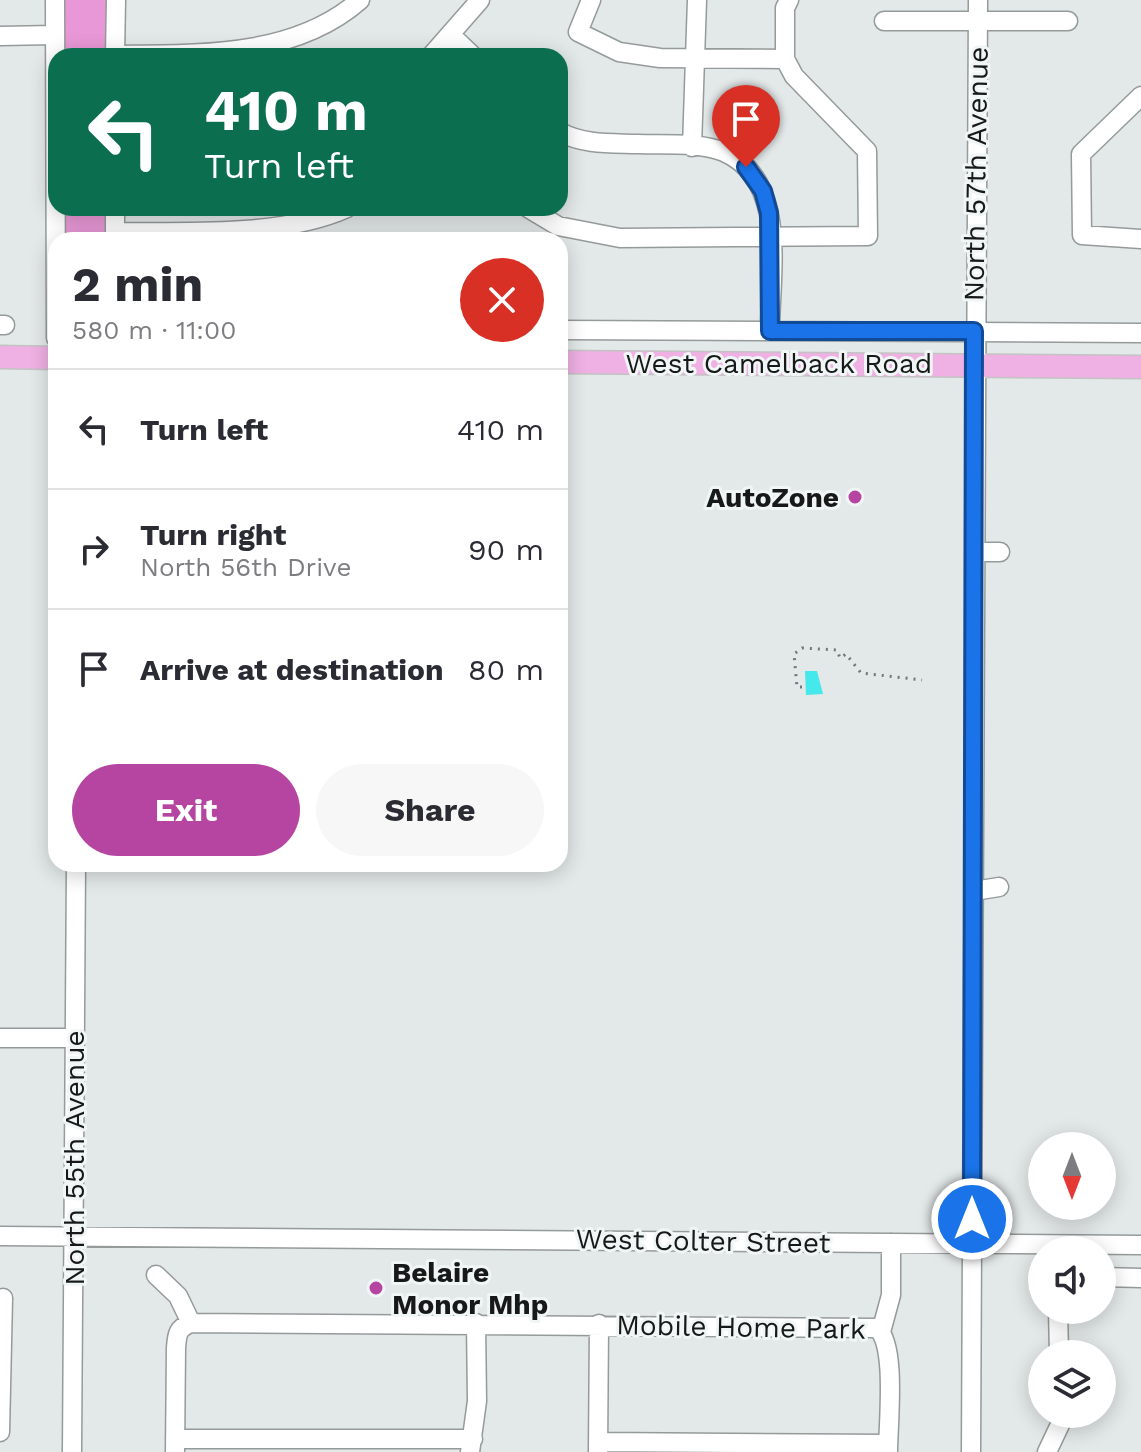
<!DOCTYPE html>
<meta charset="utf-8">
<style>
body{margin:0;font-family:"Work Sans",sans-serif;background:#f7f7f7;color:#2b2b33;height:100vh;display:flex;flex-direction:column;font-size:30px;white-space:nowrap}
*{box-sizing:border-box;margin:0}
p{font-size:26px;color:#7c7c81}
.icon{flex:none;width:44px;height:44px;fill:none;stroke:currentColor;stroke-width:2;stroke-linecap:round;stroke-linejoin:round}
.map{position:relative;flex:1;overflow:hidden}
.details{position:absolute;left:48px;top:232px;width:520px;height:640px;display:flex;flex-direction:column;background:#fff;border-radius:24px;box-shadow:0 4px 20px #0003}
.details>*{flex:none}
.top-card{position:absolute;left:48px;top:48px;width:520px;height:168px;border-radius:24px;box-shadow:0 4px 20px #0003;background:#0b6e4f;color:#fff;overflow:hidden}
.needle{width:52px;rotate:180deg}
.fabs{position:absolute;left:1028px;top:1132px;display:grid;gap:16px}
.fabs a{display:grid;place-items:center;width:88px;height:88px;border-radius:50%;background:#fff;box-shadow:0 4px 20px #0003;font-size:40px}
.pin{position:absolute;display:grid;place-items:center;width:68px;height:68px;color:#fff;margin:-82px -34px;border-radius:50% 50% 50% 0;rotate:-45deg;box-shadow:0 0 8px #0007}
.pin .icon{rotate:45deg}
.me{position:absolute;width:88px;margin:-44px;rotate:0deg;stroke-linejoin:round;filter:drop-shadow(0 0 6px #0008)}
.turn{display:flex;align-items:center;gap:28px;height:168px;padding:0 24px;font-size:36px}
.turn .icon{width:104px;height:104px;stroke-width:2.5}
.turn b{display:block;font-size:56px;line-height:68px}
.round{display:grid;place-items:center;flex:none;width:84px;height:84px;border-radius:42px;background:#f7f7f7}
.overview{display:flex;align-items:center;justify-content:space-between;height:136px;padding:0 24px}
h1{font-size:48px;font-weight:700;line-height:60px}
.button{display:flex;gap:16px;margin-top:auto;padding:16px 24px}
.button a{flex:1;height:92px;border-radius:48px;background:#b545a1;color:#fff;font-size:32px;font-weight:700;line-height:92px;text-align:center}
.button a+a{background:#f7f7f7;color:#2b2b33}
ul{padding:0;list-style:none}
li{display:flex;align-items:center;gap:24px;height:120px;padding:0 24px;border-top:2px solid #e1e1e2}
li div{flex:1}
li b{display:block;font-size:30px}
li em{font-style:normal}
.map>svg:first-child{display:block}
.green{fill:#e898d6}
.water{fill:#45e8eb}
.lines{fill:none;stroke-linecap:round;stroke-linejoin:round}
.minor-casing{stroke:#959a9a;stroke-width:21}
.major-casing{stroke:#c3c3c3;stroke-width:25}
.path{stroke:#737676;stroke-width:3;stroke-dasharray:2 6;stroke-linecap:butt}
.minor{stroke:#fff;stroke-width:18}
.major{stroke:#efb0e3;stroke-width:22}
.route-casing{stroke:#114b97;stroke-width:20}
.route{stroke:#1a73e8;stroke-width:14}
.poi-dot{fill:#b545a1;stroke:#f0f5f5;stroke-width:3}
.labels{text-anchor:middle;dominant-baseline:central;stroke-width:6;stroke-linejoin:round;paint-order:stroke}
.street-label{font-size:28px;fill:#171919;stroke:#f0f5f5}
.poi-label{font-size:28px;font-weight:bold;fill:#171919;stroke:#f0f5f5;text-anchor:end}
</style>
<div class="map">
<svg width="1141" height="1452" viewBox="0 0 1141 1452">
<rect width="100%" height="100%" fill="#e3e8e8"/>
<path class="green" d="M64,0H108L107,56H64Z
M63,208H107L106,240H63Z"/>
<path class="water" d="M805,671H817L823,694L806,695Z"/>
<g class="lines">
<defs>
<path id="minor" d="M55,0L56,338
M591,0L578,32L619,52L660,58L785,59
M884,21H1068
M0,36L55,35
M452,36L473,56
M115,55C198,54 294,58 360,0
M115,56L116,0
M431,56L480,0
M1141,96L1081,154L1082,235L1141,239
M560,132C584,145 611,143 638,144C664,145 699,142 724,152C789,180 770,275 770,331
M692,147L697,0
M528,208L558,226L620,238L868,236L867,151L794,76L785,59V8L789,0
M115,232C185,232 283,237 347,208
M115,240V208
M0,325H5
M560,330L1141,333
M976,552H1000
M974,891L999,887
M0,1038H75
M0,1236L1141,1245
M156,1275L178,1296L191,1323
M1102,1277L1141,1278
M1058,1310L1059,1354
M881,1332L891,1295V1243
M0,1432L3,1298
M175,1439H473
M599,1442L888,1444
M72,1452L76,864
M175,1452L176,1348C177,1335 177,1328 191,1323L877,1328C897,1345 888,1424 888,1452
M470,1452L477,1401L476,1323
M598,1452L599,1324
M971,1452L978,0
M1047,1452L1065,1414"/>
<path id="major" d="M0,357L56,358
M560,362L1141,367"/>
</defs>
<use href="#minor" class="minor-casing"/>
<use href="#major" class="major-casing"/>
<path class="path" d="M802,687H797L794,654L802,648L837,650L840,658L846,654L861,673L922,680"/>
<use href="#minor" class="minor"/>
<use href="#major" class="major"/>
</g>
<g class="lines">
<defs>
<path id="route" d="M746,167L763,191L769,213L770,331H974L972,1219"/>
</defs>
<use href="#route" class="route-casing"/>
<use href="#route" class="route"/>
</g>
<g class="poi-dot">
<circle cx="855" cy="497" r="8"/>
<circle cx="376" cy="1288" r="8"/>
</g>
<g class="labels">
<g class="street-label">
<text transform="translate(976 174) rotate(-89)">North 57th Avenue</text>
<text x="779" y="363">West Camelback Road</text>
<text transform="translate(74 1158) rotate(-90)">North 55th Avenue</text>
<text transform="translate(703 1241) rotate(1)">West Colter Street</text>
<text transform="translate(741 1327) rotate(1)">Mobile Home Park</text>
</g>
<g class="poi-label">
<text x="839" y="497">AutoZone</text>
<text x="392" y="1272" text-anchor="start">Belaire<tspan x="392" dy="32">Monor Mhp</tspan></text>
</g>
</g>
</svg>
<div class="fabs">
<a><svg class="needle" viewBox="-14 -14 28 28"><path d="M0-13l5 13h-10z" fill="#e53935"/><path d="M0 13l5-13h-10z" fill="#7c7c81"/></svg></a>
<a><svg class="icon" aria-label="sound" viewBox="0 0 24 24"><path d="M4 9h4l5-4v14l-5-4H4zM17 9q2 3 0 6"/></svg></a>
<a><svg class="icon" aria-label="layers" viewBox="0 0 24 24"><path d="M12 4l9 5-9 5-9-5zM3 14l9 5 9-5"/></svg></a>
</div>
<div class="pin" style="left:746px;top:167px;background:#d93025"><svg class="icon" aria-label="arrive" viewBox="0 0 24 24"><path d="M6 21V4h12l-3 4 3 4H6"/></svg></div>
<svg class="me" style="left:972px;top:1219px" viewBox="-20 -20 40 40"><circle r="17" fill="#1a73e8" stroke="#fff" stroke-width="3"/><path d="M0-11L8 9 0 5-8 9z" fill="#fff"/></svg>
<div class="top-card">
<div class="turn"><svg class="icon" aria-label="left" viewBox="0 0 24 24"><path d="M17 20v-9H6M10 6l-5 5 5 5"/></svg><div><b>410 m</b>Turn left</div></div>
</div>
<section class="details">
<div class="overview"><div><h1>2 min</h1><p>580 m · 11:00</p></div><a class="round" style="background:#d93025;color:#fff"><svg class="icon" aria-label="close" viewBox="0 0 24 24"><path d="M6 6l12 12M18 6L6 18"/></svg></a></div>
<ul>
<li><svg class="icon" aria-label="left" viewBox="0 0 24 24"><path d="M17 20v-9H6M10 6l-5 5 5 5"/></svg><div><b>Turn left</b></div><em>410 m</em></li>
<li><svg class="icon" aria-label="right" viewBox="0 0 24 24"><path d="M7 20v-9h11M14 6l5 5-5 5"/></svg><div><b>Turn right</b><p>North 56th Drive</p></div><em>90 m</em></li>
<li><svg class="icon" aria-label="arrive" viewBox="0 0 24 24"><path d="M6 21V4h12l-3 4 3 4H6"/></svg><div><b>Arrive at destination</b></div><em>80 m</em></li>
</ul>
<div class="button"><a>Exit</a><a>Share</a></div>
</section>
</div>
